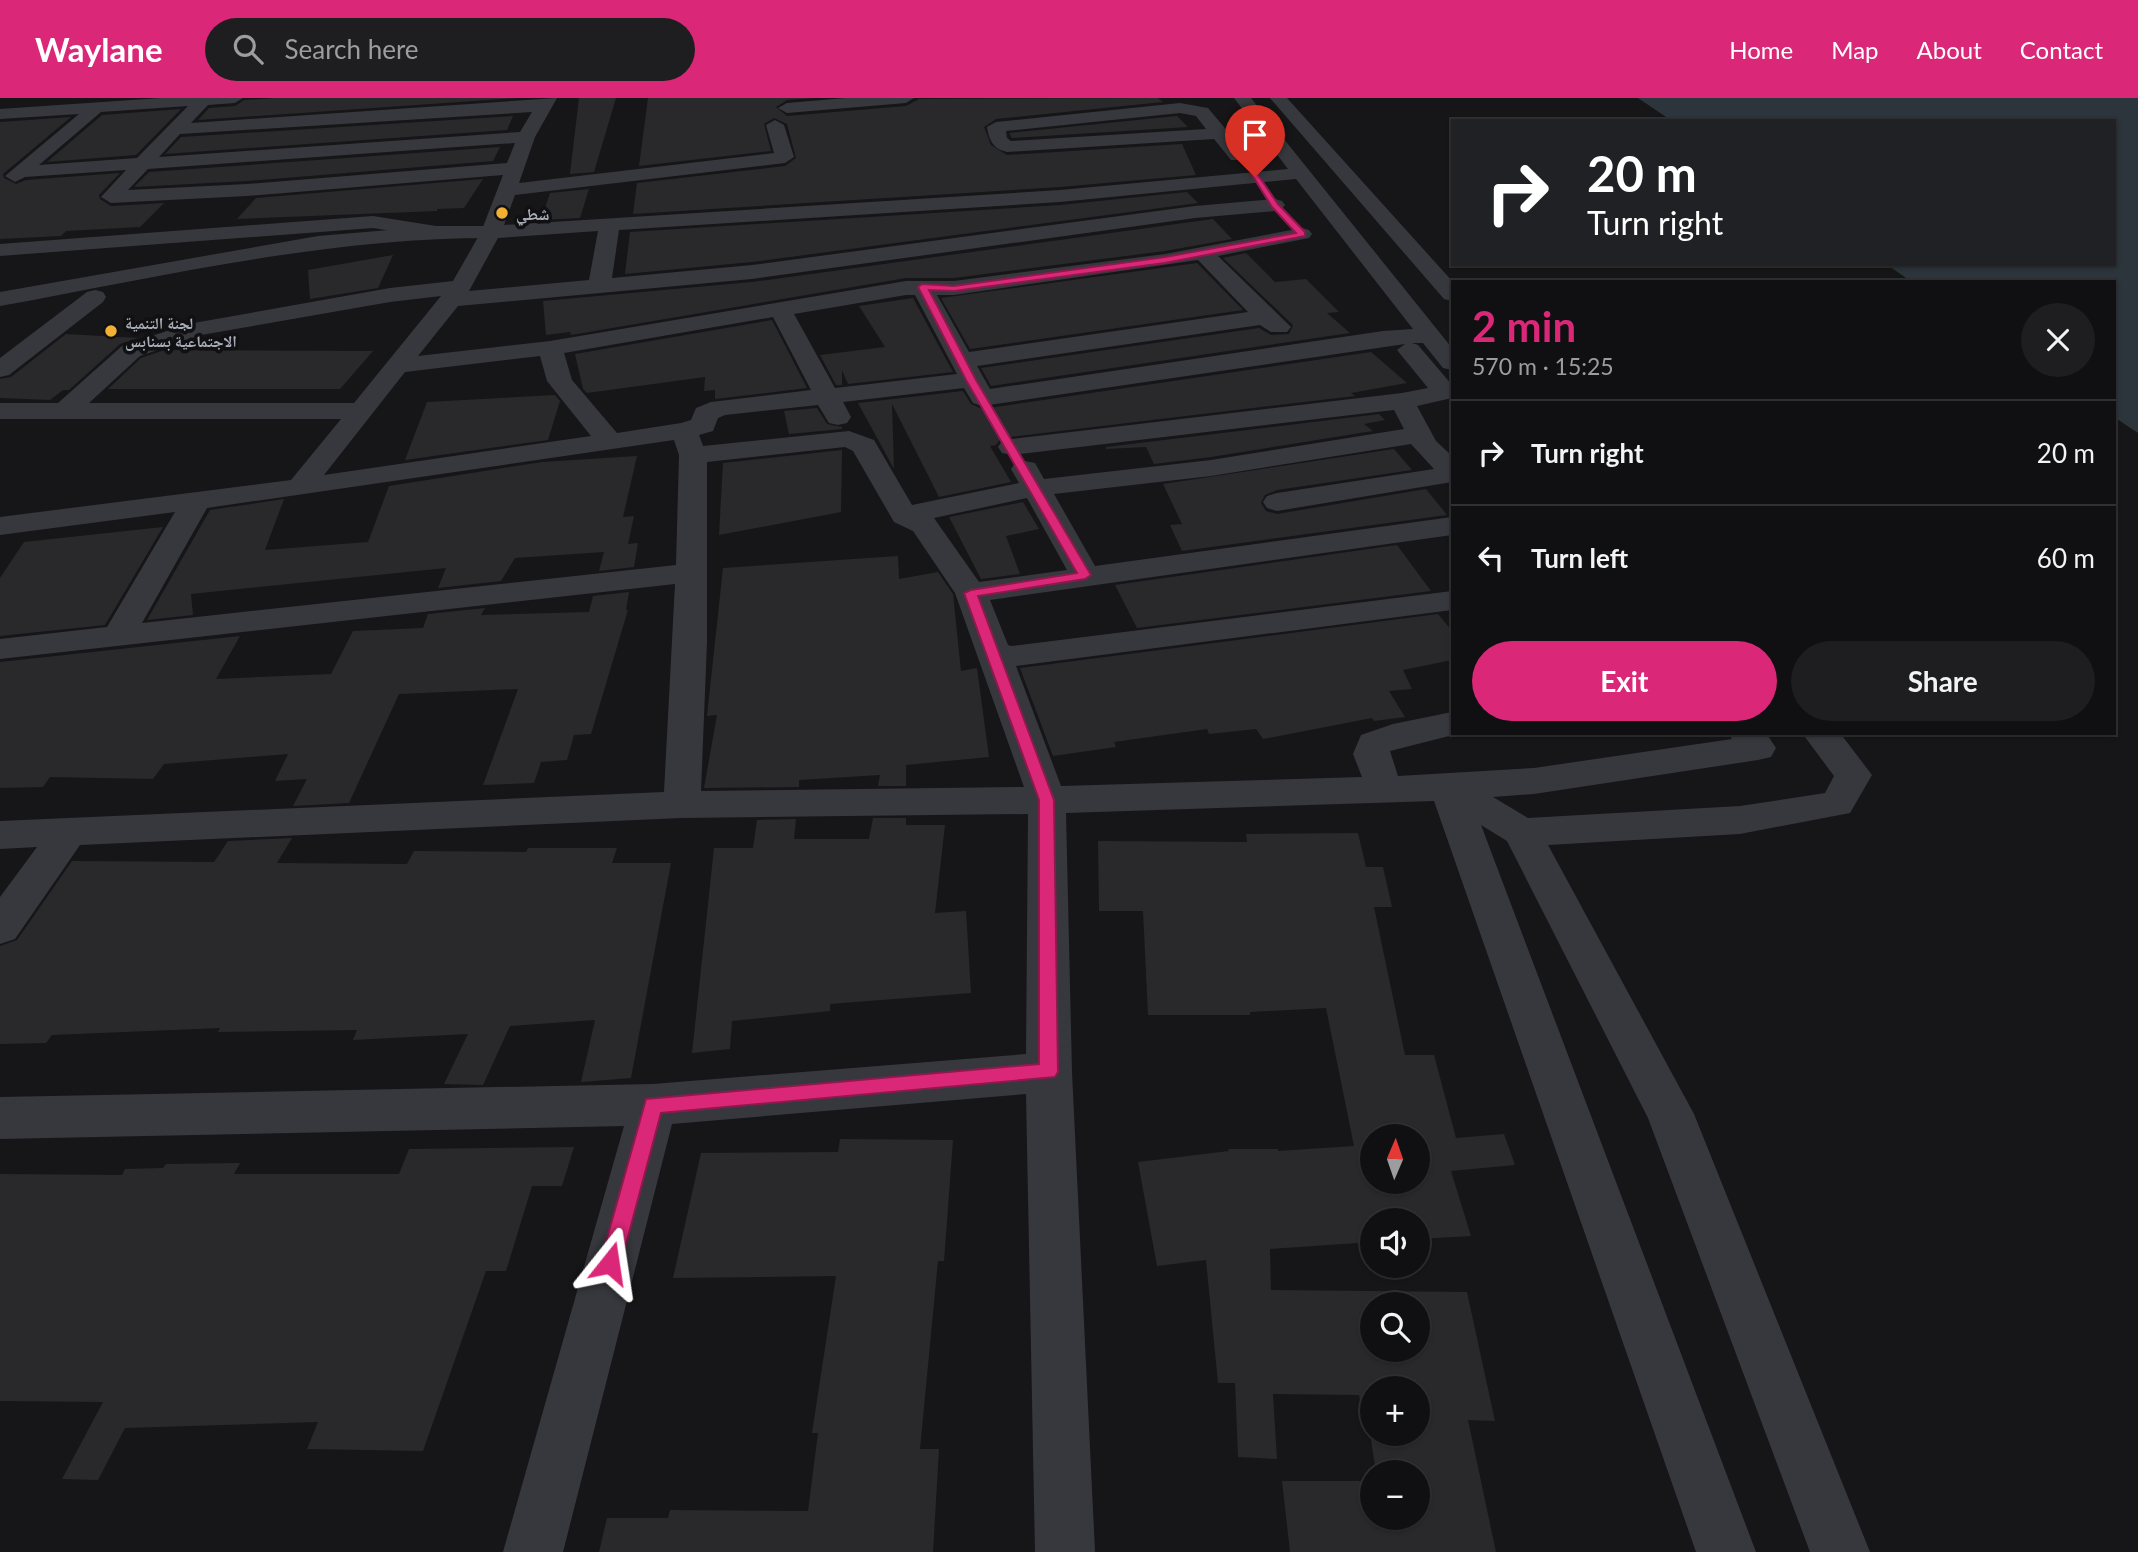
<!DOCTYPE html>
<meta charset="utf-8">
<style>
body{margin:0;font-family:Lato,"Noto Naskh Arabic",sans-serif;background:#1e1e20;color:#f1f3f6;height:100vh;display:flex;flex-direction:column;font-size:26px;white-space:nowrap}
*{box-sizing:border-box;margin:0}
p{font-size:23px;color:#9c9d9f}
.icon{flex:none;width:38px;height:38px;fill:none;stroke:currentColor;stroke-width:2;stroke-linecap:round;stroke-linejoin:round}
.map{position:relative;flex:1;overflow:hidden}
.details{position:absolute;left:1451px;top:182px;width:665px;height:455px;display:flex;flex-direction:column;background:#101012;border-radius:0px;box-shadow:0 2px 5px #0004,0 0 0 2px #303032}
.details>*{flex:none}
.hud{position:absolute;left:1451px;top:21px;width:665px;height:147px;border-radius:0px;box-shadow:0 2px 5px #0004,0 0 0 2px #303032;background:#202124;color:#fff;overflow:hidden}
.needle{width:46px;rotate:2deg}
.fabs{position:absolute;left:1360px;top:1026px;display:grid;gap:14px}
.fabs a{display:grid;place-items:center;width:70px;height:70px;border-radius:50%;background:#101012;box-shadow:0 2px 5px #0004,0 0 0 2px #303032;font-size:35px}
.pin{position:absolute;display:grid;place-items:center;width:60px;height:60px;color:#fff;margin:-72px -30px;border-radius:50% 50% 50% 0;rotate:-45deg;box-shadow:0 0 7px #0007}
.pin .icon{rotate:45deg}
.me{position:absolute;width:77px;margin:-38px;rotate:15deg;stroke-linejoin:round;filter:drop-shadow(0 0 5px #0008)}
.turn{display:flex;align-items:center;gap:24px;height:147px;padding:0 21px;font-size:32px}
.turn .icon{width:91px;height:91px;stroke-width:2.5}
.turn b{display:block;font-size:49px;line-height:60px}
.round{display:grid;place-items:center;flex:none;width:74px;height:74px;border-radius:37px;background:#1e1e20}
.overview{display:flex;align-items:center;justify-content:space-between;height:119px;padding:0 21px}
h1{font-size:42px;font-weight:700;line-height:52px;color:#db2777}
.primary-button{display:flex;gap:14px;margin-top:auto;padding:14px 21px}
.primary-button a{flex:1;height:80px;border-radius:42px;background:#db2777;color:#fff;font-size:28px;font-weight:700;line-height:80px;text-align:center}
.primary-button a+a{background:#1e1e20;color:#f1f3f6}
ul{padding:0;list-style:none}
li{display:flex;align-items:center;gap:21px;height:105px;padding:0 21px;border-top:2px solid #303032}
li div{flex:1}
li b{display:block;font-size:26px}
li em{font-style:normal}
header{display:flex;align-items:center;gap:42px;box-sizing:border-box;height:98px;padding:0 35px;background:#db2777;color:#fff}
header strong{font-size:33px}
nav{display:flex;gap:38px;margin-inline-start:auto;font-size:24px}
.search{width:490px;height:63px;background:#1e1e20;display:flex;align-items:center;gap:18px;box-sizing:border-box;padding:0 24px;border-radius:38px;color:#9c9d9f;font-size:26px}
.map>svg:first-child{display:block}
.water{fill:#2c353c}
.building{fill:#29292c;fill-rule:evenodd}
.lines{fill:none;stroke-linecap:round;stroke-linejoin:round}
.minor{fill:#37383d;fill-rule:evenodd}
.tertiary{fill:#37383d;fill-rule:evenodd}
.route{fill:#db2777;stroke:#8e194d;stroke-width:2}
.poi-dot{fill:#f2b134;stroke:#111113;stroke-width:2.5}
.labels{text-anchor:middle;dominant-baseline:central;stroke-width:7;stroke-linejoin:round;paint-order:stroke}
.far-poi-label{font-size:16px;font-weight:bold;fill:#a8adb8;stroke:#111113;text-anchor:start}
</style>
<header>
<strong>Waylane</strong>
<div class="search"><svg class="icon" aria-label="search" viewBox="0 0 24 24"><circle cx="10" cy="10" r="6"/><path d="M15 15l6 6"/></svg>Search here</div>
<nav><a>Home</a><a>Map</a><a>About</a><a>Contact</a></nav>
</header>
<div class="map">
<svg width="2138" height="1454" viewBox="0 0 2138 1454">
<rect width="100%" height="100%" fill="#161618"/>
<path class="water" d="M1638,0H2138V335L2114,319V184H1912L1886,166H2114V23H1672Z"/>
<path class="building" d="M276,0H518L198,22L209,10L235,8L244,2Z
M579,0H616L594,74L570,76Z
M648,0H815L787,2L776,9L787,18L906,8L919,1L1158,0L1163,4L996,21L984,29L991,47L1007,57L1182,46L1196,77L1060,89L633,116L637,85L785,68L796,60L787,26L774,20L764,26L771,53L639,68Z
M181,11L136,57L47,64L102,17Z
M513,18L507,32L165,56L181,39Z
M1177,18L1188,29L1012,40L1009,35Z
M71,19L3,76L4,80L16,86L26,82L120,75L99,97L100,101L111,108L164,105L140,129L66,133L61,138L0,141V24Z
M500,49L493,63L247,83L134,89L149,74Z
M483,81L464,110L437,111V113L237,121L256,100Z
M589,91L580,120L541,122L550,95Z
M1187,94L1198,105L752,164L625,176L630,134L1060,107Z
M1213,121L1232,141L1165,153L954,180H906L571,237L570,234L546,237L543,203L752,184Z
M1246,155L1275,184L1306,181L1339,214L1327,215L1350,235L991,288L981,270L1259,230L1271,237L1289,236L1293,227L1223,160Z
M393,157L378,190L310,201L308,172Z
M1197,165L1243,212L970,251L941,200Z
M913,200L953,274L848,286L842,272V287H836L820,257L885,249L859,208Z
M772,222L807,290L715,301V292L704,293L705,279L587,295L583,291L575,256Z
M66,236L138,240L120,246L69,292H63L50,302L0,300V281L11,279Z
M165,252L373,253L340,291H108L141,260Z
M1371,254L1407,285L1351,295L1355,298L1001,340L996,347L990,348L1011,384L939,399L892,306L894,371L858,305L963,293L971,306L982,311Z
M555,297L560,303L548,342L405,362L427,304Z
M817,310L827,326L842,329V331L789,336L784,313Z
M1379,316L1385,322L1364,326L1373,333L1211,359L1154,366L1146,349L1106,351V349Z
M1394,351L1412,372L1277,392L1265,397L1261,405L1266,413L1277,416L1426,391L1447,417L1182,453L1170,427L1182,426L1163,386Z
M842,352L841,414L719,437L723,365Z
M637,358L623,419L634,418L628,446L638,445L634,469L599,473L604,454L515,460L501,483L438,490L446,470L191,496L193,517L147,522L210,412L284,401L265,452L368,444L389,388L542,364Z
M1023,404L1039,431L1006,438L1020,476L981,481L949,419Z
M163,429L105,527L0,538V480L24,444Z
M1397,447L1431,493L1137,530L1115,487Z
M898,458L899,481L938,474L953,496L961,573L977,570L989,659L906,667V688H878L880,677L799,682V689L704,690L717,617L707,618L723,470Z
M629,494L626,512H628L591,636L574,637L567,662L541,664L534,685L483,687L518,591L399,596L349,705L293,708L307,681L275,683L288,656L164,666L153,681L50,679L43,689L0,690V564L240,538L216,581L331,576L353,533L423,530L428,516L485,510L481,517L589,514L593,498Z
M1438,516L1452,533V562L1403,572L1412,591L1389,593L1405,619L1374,623L1372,620L1263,641L1256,631L1209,636L1207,631L1114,644L1116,649L1053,658L1020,570Z
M873,720H906V727H945L935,815L966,813L971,895L830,906V913L732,923L730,951L692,955L714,750H753L757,722L796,721L794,741H869Z
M1358,735L1366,769H1383L1392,809H1374L1405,957H1434L1456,1040L1504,1036L1515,1067L1451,1073L1471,1138L1418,1141V1122H1372V1144L1270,1151L1271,1192L1467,1194L1495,1323L1468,1322L1496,1454H1290L1282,1383H1372V1419H1418V1374H1376L1366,1310H1361L1359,1297L1273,1296L1277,1361L1238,1359L1235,1285H1218L1206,1162L1157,1168L1138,1064L1229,1053L1228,1051H1278V1053L1354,1048L1326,910L1250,914V917H1148L1143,813H1099L1098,743L1247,744L1246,736ZM1372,1038H1418V1083H1372ZM1372,1206H1418V1251H1372ZM1372,1290H1418V1335H1372Z
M292,740L277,765L407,766L414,753L526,754L528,750H617L612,765H671L631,980L581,984L595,922L510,928L483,987L444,986L468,936L353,942L357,932L218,934L220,930L52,937L46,945L0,946V848L17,842L72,763L214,764L228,743Z
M840,1041L953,1042L944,1163H938L920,1351H939L933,1454H599L607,1420H668L670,1412L808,1413L818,1335H812L836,1178L673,1180L701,1055L838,1054Z
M574,1049L562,1088H532L506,1173H486L423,1353L307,1351L318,1324L125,1330L98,1382L62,1381L103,1304L0,1303V1076L122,1077L125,1071L163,1070L166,1066L240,1065L234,1076H399L409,1051Z"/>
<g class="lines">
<path class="minor" d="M161,0H243L235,5L208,7L191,25L557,0L535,39L519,85L774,55L766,27L775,22L784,27L794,59L785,65L515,97L504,127L1060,92L1288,71L1234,0H1251L1452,250V272L1443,270L1423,245H1412L1418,247L1452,287V300L1417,308L1436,343L1452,358V384L1277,413L1267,410L1263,404L1267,398L1277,395L1434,371L1411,346L1211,378L1054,396L1095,468L1452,419V437L990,502L1008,547L1011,548L1452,493V512L1016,568L1061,688L1362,679L1353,656L1361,637L1393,626L1452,614V635H1461L1390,653L1398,678L1534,670L1732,641L1728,635H1766L1776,650L1771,659L1758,662L1534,696L1493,699L1528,720L1740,708L1825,695L1834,678L1802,635H1840L1872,677L1850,715L1740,736L1548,747L1694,1016L1870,1454H1810L1648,1020L1507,743L1481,727L1756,1454H1696L1434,703L1066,715L1072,974L1095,1454H1035L1026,996L672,1026L563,1454H503L624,1028L0,1041V999L653,986L1026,956L1028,716L682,720L80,747L15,841L0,846V799L37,749L0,751V723L664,694L675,486L0,561V541L107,529L175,414L0,437V419L291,382L341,321H0V305H58L122,248L188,226L390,190L453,183L481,134L503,77L247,98L111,105L101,99L126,72L25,79L15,84L5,78L79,16L0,21V11ZM188,8L137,60L39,67L101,14ZM532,14L520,34L159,59L180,36ZM515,45L507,65L247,86L128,92L148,71ZM1296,81L1413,231L1383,233L990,291L977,268L1260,227L1271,234H1287L1291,229L1218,158L1309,140L1312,136L1309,132L1302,130L1165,156L954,183H906L550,243L418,258L458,208L752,181L1195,120L1275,113L1282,111L1285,107L1282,103L1275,101L1195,108L752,167L612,180L619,132L1060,104ZM598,133L589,182L469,193L498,140ZM1198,162L1248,214L969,254L937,197H954ZM906,197H915L957,276L835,290L794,216ZM441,198L354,305H89L140,258L201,237L390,204ZM773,219L811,292L711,304L696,310L691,322L681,325L617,335L572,282L564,255ZM1405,246L1397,252L1428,290L1402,295L1012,341L1002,343L998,349L1002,355L1012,357L1394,312L1404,331L1211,362L1044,381L1035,365L1025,363L1015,365L1011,371L1019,385L912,407L874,342L849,333L703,348L699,337L713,333L718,320L725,317L818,307L829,325L838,327L847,325L851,319L843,304L964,290L973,305L982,308ZM540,258L547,283L591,338L324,377L405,274ZM674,342L679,357L676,467L142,525L207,410ZM845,349L853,353L894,424L913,433L955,495L1024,689L701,693L707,544V364ZM1027,400L1067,472L979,484L934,420Z
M846,0H914L906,5L787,15L778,10L787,5Z
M1270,0H1287L1453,184L1452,203L1444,201Z
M1180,5L1208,10L1245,54L1247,58L1245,62H1231L1214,41L1007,54C993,51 989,42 987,29L996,24ZM1180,15L1196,18L1206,31L1011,43L1007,40L1006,33Z
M373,118L436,128L443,130L446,134L443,138L436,140L373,130L0,158V146Z
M95,192L103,194L106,199L103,204L9,277L0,279V260L87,194Z"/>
<path class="tertiary" d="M436,128H491L498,130L501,134L498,138L491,140C325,140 163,178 0,208V194L318,138Z"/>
</g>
<path class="route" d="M1252,77H1258L1278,106L1305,134V138L1165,165L954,193L929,192L976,282L1091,477L1085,481L978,498L1054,702L1058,974L1055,979L661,1015L621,1165L618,1172L610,1175L603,1172L600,1165L646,1001L1039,966V702L964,495L971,492L1077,475L966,282L918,189L922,186L954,188L1165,159L1296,135L1272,109Z"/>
<g class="poi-dot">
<circle cx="502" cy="115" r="7"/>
<circle cx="111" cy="233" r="7"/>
</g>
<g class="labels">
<g class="far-poi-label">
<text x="516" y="115">شطي</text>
<text x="125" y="224">لجنة التنمية<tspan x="125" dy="18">الاجتماعية بسنابس</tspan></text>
</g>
</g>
</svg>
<div class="fabs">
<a><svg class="needle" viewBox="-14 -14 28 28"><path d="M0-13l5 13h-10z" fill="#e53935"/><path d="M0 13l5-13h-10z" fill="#9c9d9f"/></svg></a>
<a><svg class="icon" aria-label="sound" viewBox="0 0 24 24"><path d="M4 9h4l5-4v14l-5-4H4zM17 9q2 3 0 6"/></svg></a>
<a><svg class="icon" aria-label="search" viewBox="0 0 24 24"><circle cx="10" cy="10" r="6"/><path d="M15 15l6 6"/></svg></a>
<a>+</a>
<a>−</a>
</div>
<div class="pin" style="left:1255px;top:79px;background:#d93025"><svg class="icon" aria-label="arrive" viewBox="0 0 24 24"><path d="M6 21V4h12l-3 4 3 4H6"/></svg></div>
<svg class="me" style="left:610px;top:1165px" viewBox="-20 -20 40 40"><path d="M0-17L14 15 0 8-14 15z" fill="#db2777" stroke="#fff" stroke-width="4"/></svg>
<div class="hud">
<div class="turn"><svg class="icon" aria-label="right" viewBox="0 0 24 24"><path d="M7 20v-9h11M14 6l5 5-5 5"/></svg><div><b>20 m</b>Turn right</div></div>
</div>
<section class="details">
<div class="overview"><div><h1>2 min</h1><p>570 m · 15:25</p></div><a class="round"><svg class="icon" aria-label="close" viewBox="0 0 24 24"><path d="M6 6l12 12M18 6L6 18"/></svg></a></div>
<ul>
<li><svg class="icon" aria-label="right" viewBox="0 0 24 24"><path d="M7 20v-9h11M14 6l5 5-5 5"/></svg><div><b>Turn right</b></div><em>20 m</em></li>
<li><svg class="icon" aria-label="left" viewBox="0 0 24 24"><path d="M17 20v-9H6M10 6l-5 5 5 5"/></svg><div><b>Turn left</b></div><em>60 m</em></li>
</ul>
<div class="primary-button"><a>Exit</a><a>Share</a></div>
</section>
</div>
